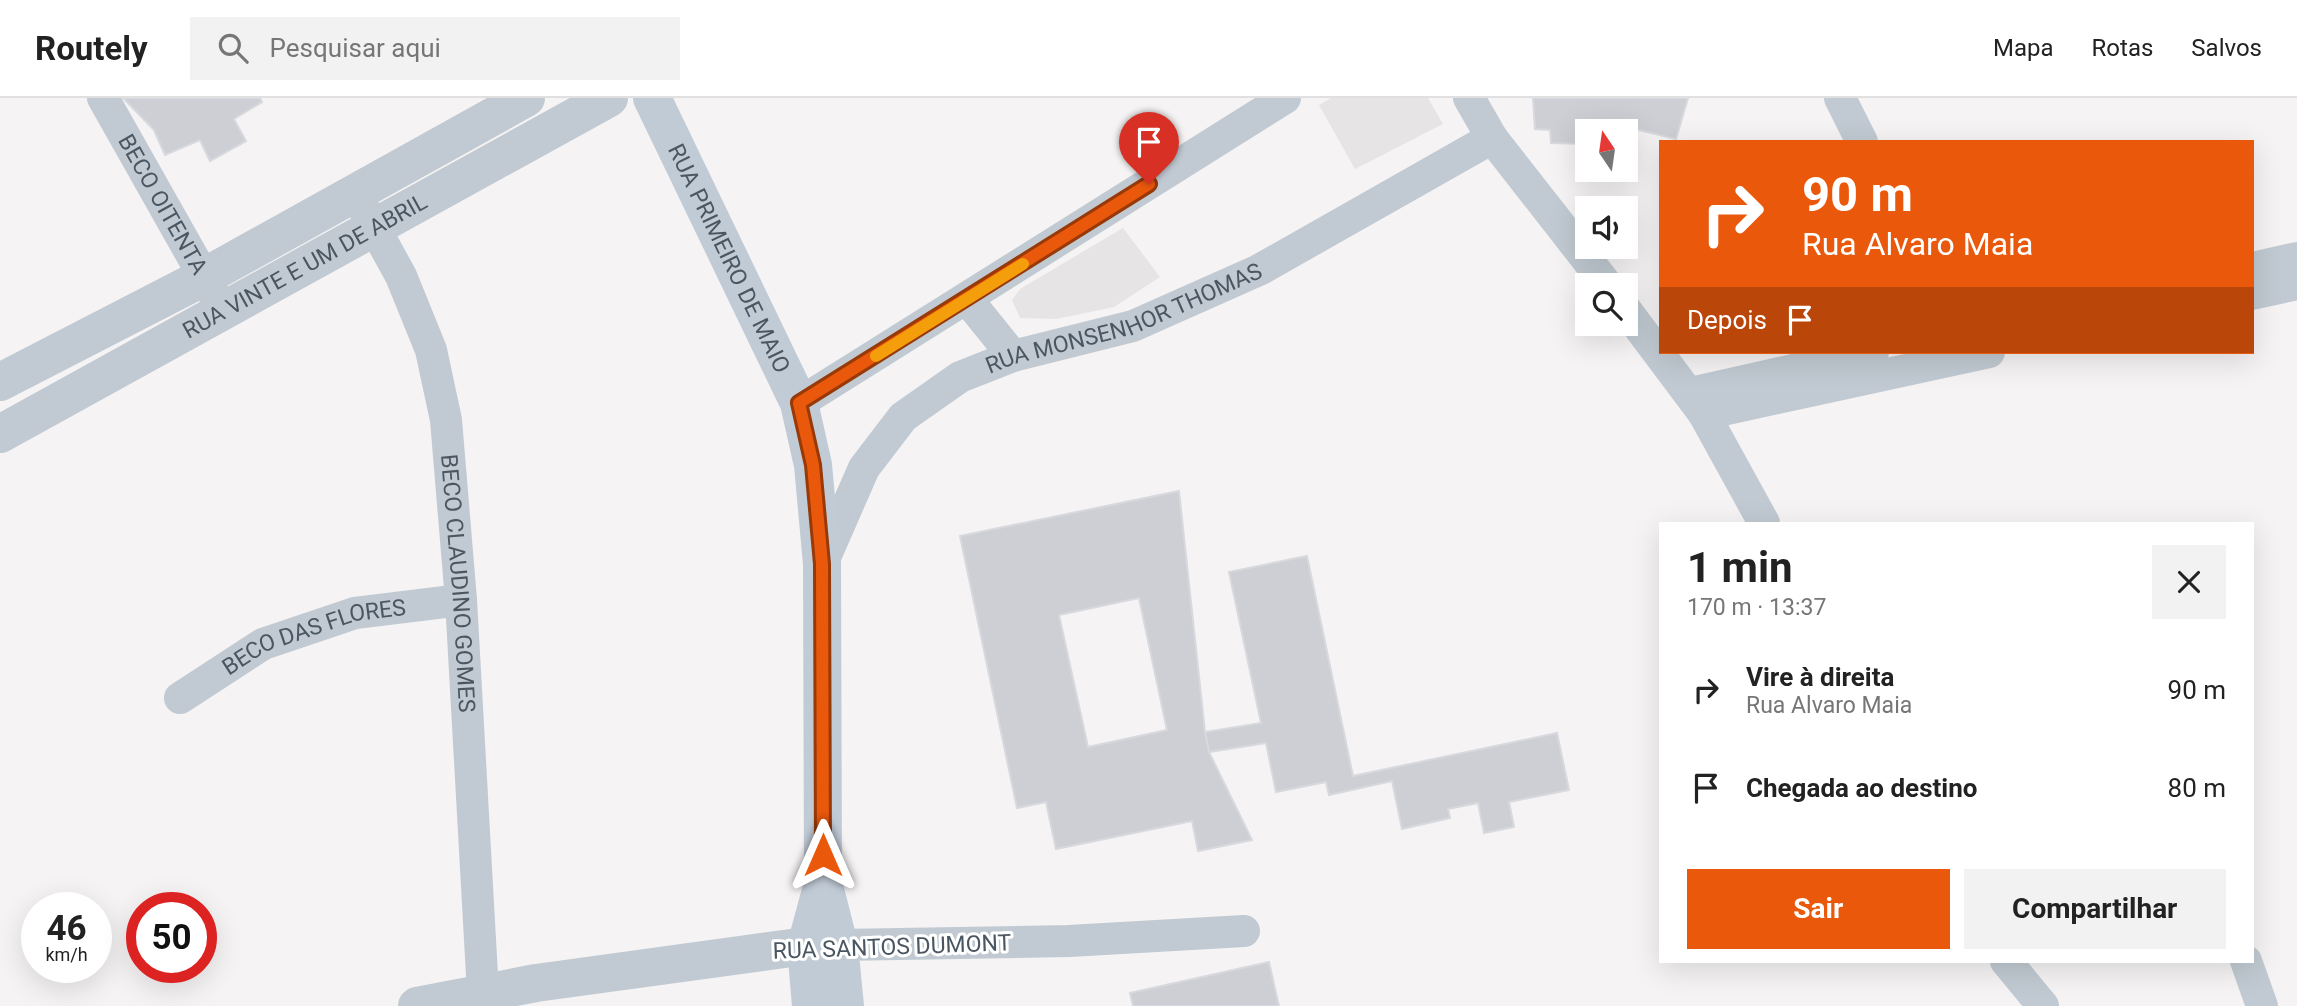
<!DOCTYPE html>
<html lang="pt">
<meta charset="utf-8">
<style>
body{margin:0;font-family:Roboto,sans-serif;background:#f2f2f2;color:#222;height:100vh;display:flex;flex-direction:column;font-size:26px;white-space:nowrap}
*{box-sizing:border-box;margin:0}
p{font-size:23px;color:#767676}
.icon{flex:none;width:38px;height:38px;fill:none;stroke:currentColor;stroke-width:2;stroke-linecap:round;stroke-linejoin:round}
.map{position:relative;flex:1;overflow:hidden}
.side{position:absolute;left:1659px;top:424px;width:595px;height:441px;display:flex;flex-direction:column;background:#fff;border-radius:0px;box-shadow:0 7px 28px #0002}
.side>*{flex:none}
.hud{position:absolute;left:1659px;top:42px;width:595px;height:214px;border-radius:0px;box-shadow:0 7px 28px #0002;background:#ea580c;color:#fff;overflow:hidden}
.needle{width:46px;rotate:347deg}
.fabs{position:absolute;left:1575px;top:21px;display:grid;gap:14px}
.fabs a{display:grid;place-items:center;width:63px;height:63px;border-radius:0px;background:#fff;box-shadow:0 7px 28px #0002;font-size:35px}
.speed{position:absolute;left:21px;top:794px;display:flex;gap:14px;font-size:35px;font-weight:700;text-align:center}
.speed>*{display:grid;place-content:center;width:91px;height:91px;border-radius:50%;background:#fff;box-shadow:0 7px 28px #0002;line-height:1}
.speed small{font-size:18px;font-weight:400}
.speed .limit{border:10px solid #d22;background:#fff;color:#111}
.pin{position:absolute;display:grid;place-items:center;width:60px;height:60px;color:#fff;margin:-72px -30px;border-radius:50% 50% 50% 0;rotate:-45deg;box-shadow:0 0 7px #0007}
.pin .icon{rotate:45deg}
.me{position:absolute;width:77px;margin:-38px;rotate:0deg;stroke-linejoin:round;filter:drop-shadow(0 0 5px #0008)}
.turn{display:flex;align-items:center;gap:24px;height:147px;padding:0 28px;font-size:32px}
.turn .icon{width:91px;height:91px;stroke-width:2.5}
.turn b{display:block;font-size:49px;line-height:60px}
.then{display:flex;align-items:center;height:66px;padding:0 28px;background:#0003;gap:14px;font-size:26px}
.round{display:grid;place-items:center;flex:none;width:74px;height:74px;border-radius:0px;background:#f2f2f2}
.head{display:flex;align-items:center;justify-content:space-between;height:119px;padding:0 28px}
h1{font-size:42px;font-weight:700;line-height:52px}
.cta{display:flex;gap:14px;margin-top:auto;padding:14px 28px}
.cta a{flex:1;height:80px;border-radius:0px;background:#ea580c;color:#fff;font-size:28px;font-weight:700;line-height:80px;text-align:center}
.cta a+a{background:#f2f2f2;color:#222}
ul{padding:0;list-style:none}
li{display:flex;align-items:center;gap:21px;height:98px;padding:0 28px}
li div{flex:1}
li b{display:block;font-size:26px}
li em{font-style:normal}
header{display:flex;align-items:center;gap:42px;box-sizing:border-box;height:98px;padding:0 35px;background:#fff;border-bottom:2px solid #e0e0e0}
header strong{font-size:33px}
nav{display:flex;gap:38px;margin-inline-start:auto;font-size:24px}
.search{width:490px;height:63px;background:#f2f2f2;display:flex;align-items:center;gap:18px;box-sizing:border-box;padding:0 24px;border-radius:0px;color:#767676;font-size:26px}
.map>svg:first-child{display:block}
.education{fill:#e6e4e5}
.building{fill:#cdcfd5;stroke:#d7d9de;stroke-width:2;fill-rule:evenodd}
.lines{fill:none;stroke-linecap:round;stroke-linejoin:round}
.minor{stroke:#c1cad2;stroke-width:32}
.tertiary{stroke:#c1cad2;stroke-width:38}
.secondary{stroke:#c1cbd6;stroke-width:38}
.route-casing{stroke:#983908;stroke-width:18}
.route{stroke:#ea580c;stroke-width:12}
.slow{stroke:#f59e0b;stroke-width:12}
.labels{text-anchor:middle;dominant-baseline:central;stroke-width:6;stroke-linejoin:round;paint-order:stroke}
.street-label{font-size:23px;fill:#4a5661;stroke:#fff}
</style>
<header>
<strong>Routely</strong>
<div class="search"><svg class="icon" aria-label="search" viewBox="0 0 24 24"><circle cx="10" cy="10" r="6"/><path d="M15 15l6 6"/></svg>Pesquisar aqui</div>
<nav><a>Mapa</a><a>Rotas</a><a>Salvos</a></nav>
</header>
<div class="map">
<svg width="2297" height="908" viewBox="0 0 2297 908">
<rect width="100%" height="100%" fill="#f5f3f3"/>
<path class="education" d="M1331,0H1428L1443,26L1355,71L1319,7Z
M1123,130L1160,179L1114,209L1056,221L1020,220L1012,202L1020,191Z"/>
<path class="building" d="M123,0H260L262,4L234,21L246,43L210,63L200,42L165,57L154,32Z
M1533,0H1688L1676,41L1631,30V47H1626V33H1587V46L1551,45L1550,32L1535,31Z
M1179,393L1205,634L1209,654L1252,742L1198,753L1192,723L1056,751L1046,704L1017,710L960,438ZM1139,500L1167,632L1088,649L1059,517Z
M1307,458L1353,678L1557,635L1569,692L1509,704L1514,729L1484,735L1478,705L1448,711L1450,720L1402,731L1392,683L1329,697L1326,684L1276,694L1266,645L1209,654L1205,634L1261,625L1229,474Z
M1269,864L1279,908H1133L1130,895Z"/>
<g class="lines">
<g class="minor">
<path id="s1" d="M103,0L216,200"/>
<path d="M1469,0L1492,40L1607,187"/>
<path d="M1840,0L1862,44"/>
<path id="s2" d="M363,109L401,178L431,252L446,322L461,502L483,895"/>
<path d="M2252,170L2297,160"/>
<path d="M2252,196L2297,186"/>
<path d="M967,201L1013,258"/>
<path d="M1626,212L1704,316L1764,425"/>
<path d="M1690,295L1873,254"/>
<path d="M799,305L1285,0"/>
<path d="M1704,316L1989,254"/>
<path id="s3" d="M822,466L864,370L903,319L960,279L1013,258L1133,228L1259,172L1492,40"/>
<path id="s4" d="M180,600L263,546L355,515L461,502"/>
<path d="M839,847L1069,843L1244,833"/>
<path d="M2006,863L2043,908"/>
<path d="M2246,863L2262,908"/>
</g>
<g class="tertiary">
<path d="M0,284L204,179L526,0"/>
<path id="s5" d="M0,336L609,0"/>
<path d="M417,908L536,885L806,848L838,847"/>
</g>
<g class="secondary">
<path id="s6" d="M652,0L799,305L813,367L822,466L823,784L839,847L845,908"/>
<path d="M811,908L806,848L822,789"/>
</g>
</g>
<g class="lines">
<defs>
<path id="route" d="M823,757L822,466L813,367L799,305L1149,86"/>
</defs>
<use href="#route" class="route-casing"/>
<use href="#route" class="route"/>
<path class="slow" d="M876,258L1023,166"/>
</g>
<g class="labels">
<g class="street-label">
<text stroke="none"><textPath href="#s1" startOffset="122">BECO OITENTA</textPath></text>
<text stroke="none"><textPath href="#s6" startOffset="178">RUA PRIMEIRO DE MAIO</textPath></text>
<text stroke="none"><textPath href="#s5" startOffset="348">RUA VINTE E UM DE ABRIL</textPath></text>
<text stroke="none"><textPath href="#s3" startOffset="413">RUA MONSENHOR THOMAS</textPath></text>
<text stroke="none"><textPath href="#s2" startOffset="394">BECO CLAUDINO GOMES</textPath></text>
<text stroke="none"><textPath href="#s4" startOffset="150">BECO DAS FLORES</textPath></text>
<text transform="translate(892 849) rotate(-2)">RUA SANTOS DUMONT</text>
</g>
</g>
</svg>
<div class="fabs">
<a><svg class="needle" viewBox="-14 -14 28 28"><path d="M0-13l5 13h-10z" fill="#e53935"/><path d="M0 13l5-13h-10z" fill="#767676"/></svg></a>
<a><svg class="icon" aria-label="sound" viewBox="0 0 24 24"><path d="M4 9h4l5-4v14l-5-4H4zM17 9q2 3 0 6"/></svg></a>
<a><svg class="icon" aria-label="search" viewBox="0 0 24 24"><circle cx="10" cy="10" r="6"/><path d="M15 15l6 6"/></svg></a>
</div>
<div class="speed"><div>46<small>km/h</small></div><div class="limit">50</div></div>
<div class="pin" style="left:1149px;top:86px;background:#d93025"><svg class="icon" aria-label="arrive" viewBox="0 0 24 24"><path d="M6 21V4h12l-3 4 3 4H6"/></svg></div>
<svg class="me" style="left:823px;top:757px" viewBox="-20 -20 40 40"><path d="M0-17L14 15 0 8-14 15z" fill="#ea580c" stroke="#fff" stroke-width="4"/></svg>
<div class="hud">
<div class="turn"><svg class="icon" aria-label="right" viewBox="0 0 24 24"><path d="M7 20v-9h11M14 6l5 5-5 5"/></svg><div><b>90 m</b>Rua Alvaro Maia</div></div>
<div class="then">Depois<svg class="icon" aria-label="arrive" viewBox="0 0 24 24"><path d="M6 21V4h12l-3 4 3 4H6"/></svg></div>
</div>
<section class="side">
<div class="head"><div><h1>1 min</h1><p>170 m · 13:37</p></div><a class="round"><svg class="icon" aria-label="close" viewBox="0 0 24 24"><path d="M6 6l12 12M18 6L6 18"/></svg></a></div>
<ul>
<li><svg class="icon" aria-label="right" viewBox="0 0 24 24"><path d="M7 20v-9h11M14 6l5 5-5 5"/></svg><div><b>Vire à direita</b><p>Rua Alvaro Maia</p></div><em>90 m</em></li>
<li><svg class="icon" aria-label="arrive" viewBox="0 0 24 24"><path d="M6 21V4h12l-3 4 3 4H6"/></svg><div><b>Chegada ao destino</b></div><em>80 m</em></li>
</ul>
<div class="cta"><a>Sair</a><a>Compartilhar</a></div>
</section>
</div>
